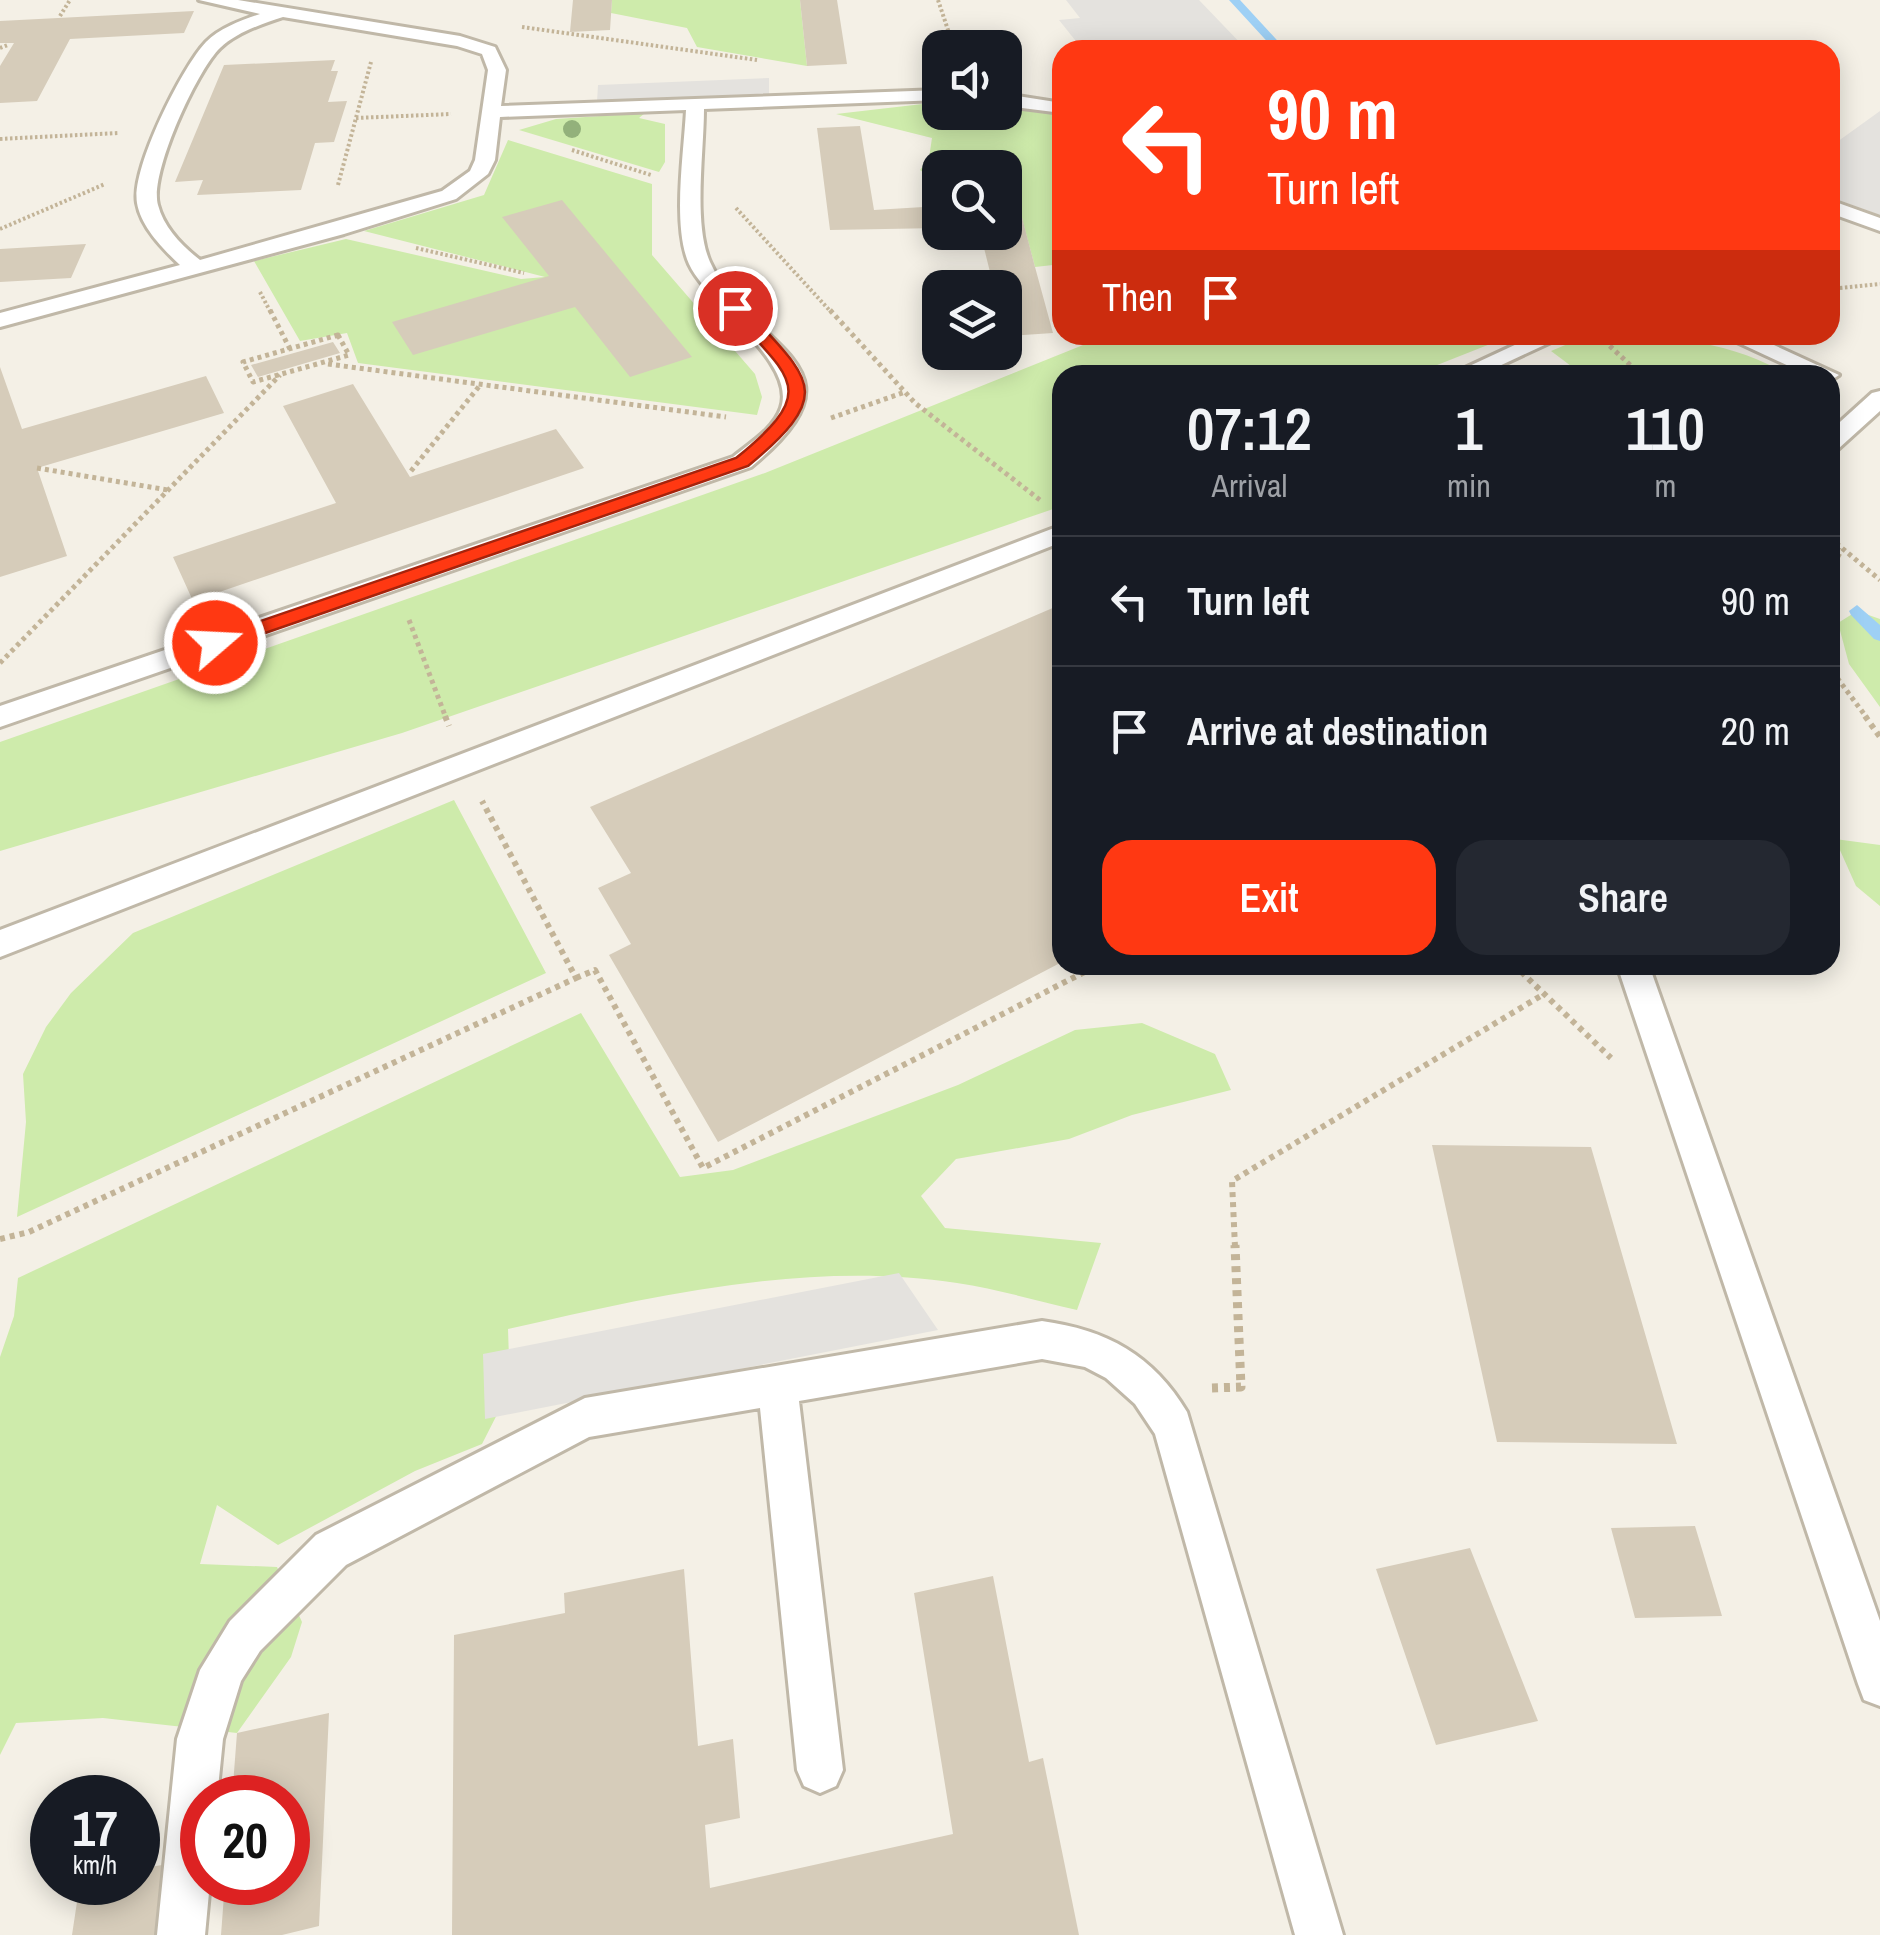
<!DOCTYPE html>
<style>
body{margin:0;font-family:"Archivo Narrow",sans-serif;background:#242831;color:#f1f3f6;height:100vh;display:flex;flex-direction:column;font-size:38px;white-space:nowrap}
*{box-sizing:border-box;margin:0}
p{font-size:32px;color:#9ea1a6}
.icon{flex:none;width:55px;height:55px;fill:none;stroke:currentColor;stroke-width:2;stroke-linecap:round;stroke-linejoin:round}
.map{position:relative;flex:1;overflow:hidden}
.side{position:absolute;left:1052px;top:365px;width:788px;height:610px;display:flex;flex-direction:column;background:#171b24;border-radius:30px;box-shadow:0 5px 25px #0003}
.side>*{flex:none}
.top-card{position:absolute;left:1052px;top:40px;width:788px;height:305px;border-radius:30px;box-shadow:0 5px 25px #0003;background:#ff3812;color:#fff;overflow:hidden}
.tools{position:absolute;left:922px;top:30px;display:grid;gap:20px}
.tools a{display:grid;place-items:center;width:100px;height:100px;border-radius:20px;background:#171b24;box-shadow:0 5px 25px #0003;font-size:50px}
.speed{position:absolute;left:30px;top:1775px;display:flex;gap:20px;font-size:50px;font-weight:700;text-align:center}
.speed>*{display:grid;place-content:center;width:130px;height:130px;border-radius:50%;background:#171b24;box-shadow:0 5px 25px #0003;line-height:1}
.speed small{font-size:25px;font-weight:400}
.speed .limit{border:15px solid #d22;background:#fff;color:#111}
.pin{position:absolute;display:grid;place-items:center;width:85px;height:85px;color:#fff;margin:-42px;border:5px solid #fff;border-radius:50%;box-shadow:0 2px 10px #0007}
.me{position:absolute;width:110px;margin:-55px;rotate:71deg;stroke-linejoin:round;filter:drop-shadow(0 0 8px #0008)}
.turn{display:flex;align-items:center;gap:35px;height:210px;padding:0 50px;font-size:45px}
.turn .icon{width:130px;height:130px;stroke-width:2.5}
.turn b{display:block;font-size:70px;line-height:85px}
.then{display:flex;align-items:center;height:95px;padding:0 50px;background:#0003;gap:20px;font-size:38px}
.eta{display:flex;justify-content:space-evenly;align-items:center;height:170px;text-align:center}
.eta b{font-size:60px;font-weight:600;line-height:70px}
.cta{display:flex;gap:20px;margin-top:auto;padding:20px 50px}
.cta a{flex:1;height:115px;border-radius:30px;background:#ff3812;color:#fff;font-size:40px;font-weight:600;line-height:115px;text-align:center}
.cta a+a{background:#242831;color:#f1f3f6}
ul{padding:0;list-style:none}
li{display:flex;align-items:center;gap:30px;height:130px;padding:0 50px;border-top:2px solid #363941}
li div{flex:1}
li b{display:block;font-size:38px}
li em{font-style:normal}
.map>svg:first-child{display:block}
.green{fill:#ceebab}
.parking{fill:#e4e2de}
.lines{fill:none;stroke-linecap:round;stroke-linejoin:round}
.stream{fill:#9ed0f5;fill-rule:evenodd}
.building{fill:#d6ccba}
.lane-casing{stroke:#c0b8a8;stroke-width:6}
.path-far3{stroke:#c3b498;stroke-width:4;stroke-dasharray:2.5 2.5;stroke-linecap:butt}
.path-far2{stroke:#c3b498;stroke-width:5;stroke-dasharray:4 4;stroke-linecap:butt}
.path-far1{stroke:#c3b498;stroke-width:6;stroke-dasharray:5 5;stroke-linecap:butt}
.path{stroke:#c3b498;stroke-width:9;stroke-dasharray:6 6;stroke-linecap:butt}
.lane{fill:#fff;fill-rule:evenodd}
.tree{fill:#93b17b}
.route{fill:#ff3812;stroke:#a6240c;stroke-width:2.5}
</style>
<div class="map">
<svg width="1880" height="1935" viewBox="0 0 1880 1935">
<rect width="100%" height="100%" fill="#f4f0e6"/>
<path class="green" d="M612,0H800L807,66L697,47L687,28L611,13Z
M1005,101L1062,114V264L1035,267L1019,207H1005V168H940V184L920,170L929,158L932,138L836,114L940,102V112H1005Z
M645,113L639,118L665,124V162L659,172L519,130L556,119Z
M508,140L652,184V255L755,374L762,397L757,415L358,363L347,333L300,341L254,261L346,239L521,279L545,277L364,231L484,195Z
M1108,335H1513L1412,375H1062V506L402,733L0,851V742L765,473Z
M1589,335C1657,335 1729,339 1788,375H1583L1551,351Z
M1857,611L1880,619V707L1849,664L1838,623Z
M454,800L546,973L17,1217L26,1122L23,1074L46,1027L71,993L133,933Z
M1835,839L1880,845V906L1856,886Z
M581,1013L680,1177L733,1170L958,1085L1075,1030L1142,1023L1215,1054L1231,1090L1132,1115L1069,1139L956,1159L921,1196L945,1228L1101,1243L1077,1310C1037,1301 997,1289 957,1283C807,1260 654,1296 508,1329L510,1389L482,1444L415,1471L278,1545L217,1505L200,1564L277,1567L302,1622L291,1657L237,1733L103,1718L16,1723L0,1755V1357L14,1316L18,1278Z"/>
<path class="parking" d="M1066,0H1199L1247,50H1083L1059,20L1080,18Z
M769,78V94L597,102L598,85Z
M1880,111V215L1830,197V147Z
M899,1273L938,1330L485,1419L483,1354Z"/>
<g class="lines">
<path class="stream" d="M1229,0H1240L1286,50H1275Z
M1857,605L1880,625V641L1874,639L1851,615L1849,611Z"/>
</g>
<path class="building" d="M573,0H612L610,30L570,32Z
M800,0H837L847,64L807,66Z
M194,11L184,33L70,39L37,101L0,103V66L14,43H0V21Z
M335,60L331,71H338L328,102L347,101L334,142L315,143L301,190L197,195L203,180L175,182L224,65Z
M860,126L874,210L940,206V228L830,230L817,128Z
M562,200L692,357L630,377L575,307L413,355L392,322L549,276L502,217Z
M1019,206L1035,267L1053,333L1007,336L1005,288H994L980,232H1005V207Z
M86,244L71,278L0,282V249Z
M333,342L340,353L258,377L251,365Z
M0,367L22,429L206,376L224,413L37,468L67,556L0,577Z
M353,384L410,477L556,429L584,468L193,601L173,557L336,503L283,406Z
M1062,604V962L718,1142L609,955L631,944L598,888L631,873L590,807Z
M1432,1145L1591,1147L1677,1444L1497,1442Z
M1695,1526L1722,1616L1635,1618L1611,1528Z
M1470,1548L1538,1721L1436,1745L1376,1569Z
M684,1569L698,1746L733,1739L740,1818L705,1825L710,1888L953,1834L914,1593L993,1576L1029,1762L1043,1758L1079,1935H452L454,1635L565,1613L564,1593Z
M329,1713L319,1926L282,1935H221L225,1882H288V1798H232L237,1733Z
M168,1864L158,1935H72L80,1882H138V1869Z"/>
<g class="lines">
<defs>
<path id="lane" d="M199,0H238L460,36L495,47L506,70L501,106L940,90V100L704,109C704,152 693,224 710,262C750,352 877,363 751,467L0,727V706L733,457C750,443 774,429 781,408C797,362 708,305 689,264C672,226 684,152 686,110L500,117L495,160L488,174L456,199L344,234L0,327V313L180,265C163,249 141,227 137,203C131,169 182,67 206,42C220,28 242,20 260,14ZM283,17L457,46L482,54L488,70L475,160L470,171L442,191L200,260C182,246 164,228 158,205C149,174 197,70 220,48C237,32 262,24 283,17Z
M1005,94L1062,103V113L1005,106Z
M1830,200L1880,218V231L1830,213Z
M1536,335H1566L1480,375H1450Z
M1722,335H1752L1839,375L1830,381V375H1808Z
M1880,391V411L1838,449L1830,451V431L1872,393Z
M1062,525V542L0,957V930Z
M1617,965H1649L1880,1621V1706L1864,1700L1858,1684Z
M1042,1321C1107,1330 1153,1355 1187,1412L1343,1935H1295L1155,1434L1135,1404L1106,1378L1085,1367L1042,1359L799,1401L843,1770L836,1786L820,1793L804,1786L797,1770L760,1408L589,1437L346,1565L260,1651L241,1681L223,1739L217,1798H202V1882H210L205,1935H157L177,1739L200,1670L230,1621L316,1535L585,1398Z"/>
</defs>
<use href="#lane" class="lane-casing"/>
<path class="path-far3" d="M938,0L954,48
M60,16L70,0
M522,27L757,60
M0,48L8,45
M356,118L451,114
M0,139L119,133
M572,150L651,175
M338,185L371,62
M736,208L832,313
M0,229L105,184
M416,248L524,273
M1830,289L1880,284
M260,292L271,313"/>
<path class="path-far2" d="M270,310L290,349
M830,310L915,403L1040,500
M338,335L349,355L253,382L243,362Z
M1598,335L1641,375
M328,364L726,417
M831,418L905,392
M37,468L168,490
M411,471L481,384
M1830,538L1880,580
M1830,571L1842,549
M409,620L446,718
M1830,655L1838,679L1867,718
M0,663L280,375"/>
<path class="path-far1" d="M445,716L449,726
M1865,716L1880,737
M1514,965L1611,1058
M576,978L595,970L703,1168L1098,965
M0,1239L29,1232L576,978L482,801
M1235,1247L1232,1181L1544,994"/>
<path class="path" d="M1212,1388L1241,1387L1235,1245"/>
<use href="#lane" class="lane"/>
</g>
<circle class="tree" cx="572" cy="129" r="9"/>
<path class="route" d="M730,304H741C809,379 839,391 748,466L222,648H208V639L736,458C820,390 792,380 730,311Z"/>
</svg>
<div class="tools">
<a><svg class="icon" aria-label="sound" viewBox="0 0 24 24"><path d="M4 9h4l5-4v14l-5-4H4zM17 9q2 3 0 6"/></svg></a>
<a><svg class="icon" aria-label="search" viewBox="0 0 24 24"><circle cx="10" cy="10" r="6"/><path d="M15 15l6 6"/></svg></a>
<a><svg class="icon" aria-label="layers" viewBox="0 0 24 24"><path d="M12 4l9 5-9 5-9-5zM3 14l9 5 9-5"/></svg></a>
</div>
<div class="speed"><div>17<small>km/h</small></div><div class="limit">20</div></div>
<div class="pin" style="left:735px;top:308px;background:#d93025"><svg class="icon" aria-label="arrive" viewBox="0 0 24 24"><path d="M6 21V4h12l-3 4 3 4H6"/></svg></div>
<svg class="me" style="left:215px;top:643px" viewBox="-20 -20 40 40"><circle r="17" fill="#ff3812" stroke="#fff" stroke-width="3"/><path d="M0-11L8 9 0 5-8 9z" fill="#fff"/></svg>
<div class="top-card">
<div class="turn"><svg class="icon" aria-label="left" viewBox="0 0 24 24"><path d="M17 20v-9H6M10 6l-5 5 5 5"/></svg><div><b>90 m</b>Turn left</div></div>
<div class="then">Then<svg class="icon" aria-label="arrive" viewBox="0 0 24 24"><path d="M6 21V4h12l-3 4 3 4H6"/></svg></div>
</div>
<section class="side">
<div class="eta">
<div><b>07:12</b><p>Arrival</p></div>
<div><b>1</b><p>min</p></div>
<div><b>110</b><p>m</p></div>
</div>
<ul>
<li><svg class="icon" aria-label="left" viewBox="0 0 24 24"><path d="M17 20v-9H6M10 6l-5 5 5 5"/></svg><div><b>Turn left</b></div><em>90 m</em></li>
<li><svg class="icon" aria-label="arrive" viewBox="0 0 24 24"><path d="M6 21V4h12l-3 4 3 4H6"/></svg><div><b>Arrive at destination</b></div><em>20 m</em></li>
</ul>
<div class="cta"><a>Exit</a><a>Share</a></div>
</section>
</div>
